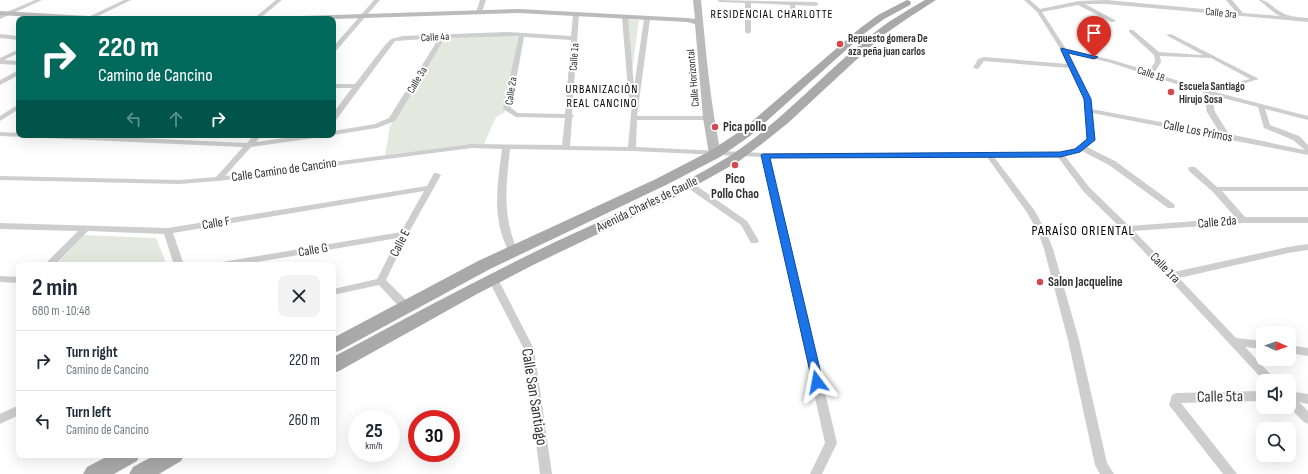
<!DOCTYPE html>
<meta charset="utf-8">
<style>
body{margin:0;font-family:"Sofia Sans Condensed",sans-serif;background:#f2f2f3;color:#1f2937;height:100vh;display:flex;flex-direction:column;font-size:15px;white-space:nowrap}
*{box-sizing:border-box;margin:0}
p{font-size:13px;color:#747a83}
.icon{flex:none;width:22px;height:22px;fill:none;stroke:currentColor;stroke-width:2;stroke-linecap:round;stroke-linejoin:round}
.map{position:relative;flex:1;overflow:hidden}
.panel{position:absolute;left:16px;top:262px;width:320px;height:196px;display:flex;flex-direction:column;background:#fff;border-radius:8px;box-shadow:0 4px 16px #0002}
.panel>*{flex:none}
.top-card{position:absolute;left:16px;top:16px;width:320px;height:122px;border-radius:8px;box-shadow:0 4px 16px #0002;background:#00695c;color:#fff;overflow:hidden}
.needle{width:26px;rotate:92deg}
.tools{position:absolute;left:1256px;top:326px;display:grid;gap:8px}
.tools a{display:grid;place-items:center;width:40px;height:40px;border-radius:8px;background:#fff;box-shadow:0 4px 16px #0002;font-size:20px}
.speed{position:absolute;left:348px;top:410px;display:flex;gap:8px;font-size:20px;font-weight:700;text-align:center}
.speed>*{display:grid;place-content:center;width:52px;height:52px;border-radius:50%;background:#fff;box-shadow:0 4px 16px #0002;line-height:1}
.speed small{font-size:10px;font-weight:400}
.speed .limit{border:6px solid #d22;background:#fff;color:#111}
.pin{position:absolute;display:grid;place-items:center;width:34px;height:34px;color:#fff;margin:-41px -17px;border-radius:50% 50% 50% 0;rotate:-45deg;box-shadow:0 0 4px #0007}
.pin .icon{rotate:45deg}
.me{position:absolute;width:44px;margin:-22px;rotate:347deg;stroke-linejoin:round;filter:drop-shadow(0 0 3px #0008)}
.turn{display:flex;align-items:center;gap:14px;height:84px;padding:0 16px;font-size:18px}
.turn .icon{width:52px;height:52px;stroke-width:2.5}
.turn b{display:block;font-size:28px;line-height:34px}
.lanes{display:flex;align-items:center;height:38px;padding:0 16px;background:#0003;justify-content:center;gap:20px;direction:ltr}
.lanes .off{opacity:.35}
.round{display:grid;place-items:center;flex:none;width:42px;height:42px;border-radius:8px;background:#f2f2f3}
.head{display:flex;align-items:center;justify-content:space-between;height:68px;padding:0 16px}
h1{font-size:24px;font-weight:700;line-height:30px}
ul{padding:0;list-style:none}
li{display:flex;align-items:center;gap:12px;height:60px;padding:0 16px;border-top:1px solid #e0e1e3}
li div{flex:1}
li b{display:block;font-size:15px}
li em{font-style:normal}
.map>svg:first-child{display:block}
.green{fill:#e3e9de}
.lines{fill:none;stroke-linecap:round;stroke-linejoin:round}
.minor{fill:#cecece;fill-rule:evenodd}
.secondary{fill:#bbb;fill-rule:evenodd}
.primary{fill:#a9a9a9;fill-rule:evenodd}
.route{fill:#1a73e8;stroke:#114b97}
.poi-dot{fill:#d2484c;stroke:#fff;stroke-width:1.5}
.labels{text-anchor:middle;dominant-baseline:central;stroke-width:4;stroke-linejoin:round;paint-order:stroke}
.far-street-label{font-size:11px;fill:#313131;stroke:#fff}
.far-poi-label{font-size:11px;font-weight:bold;fill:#313131;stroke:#fff;text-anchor:start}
.far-neighbourhood-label{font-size:12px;letter-spacing:1px;fill:#000;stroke:#fff}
.poi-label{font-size:13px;font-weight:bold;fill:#313131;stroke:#fff;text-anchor:start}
.street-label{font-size:13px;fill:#313131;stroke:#fff}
.neighbourhood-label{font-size:14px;letter-spacing:1px;fill:#000;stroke:#fff}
.near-street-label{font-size:16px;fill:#313131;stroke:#fff}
</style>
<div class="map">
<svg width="1308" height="474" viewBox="0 0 1308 474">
<rect width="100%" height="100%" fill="#fff"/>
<path class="green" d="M623,19L639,20L629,93Z
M522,35L504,113L496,117L484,144L385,155L390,126L446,37Z
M84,235L156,238L167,265H56Z"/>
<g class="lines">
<path class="minor" d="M35,0H42L0,19V15Z
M124,0H131L92,19H84Z
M276,0H282L259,19H253Z
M374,0H380L335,52L333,53V47Z
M480,0H486L482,12L479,14L476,12Z
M717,0L816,2L819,4L816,6L795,5L797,17L794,19L791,17L790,5L751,3V32L748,34L745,32V3L720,2Z
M1024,0H1030L1040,9L1079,1L1106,0L1236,12L1226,0H1232L1243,13L1280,16L1276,14L1259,0C1269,0 1273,8 1281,12C1289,17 1298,17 1308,18V22L1106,4H1085L1115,20V22H1111L1078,5L1042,12L1066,49L1112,60L1149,71L1155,62L1154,55L1129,32V30H1133L1159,52L1203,55L1166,35L1171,34L1259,79L1215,92L1308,116V120L1265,109L1270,125L1299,136L1308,145V155L1092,113L1095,140L1087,147L1115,161L1174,204L1175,206L1174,208H1168L1109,165L1082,151L1065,156L1089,187L1129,226L1236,218L1212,191L1189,171L1188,169L1189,167H1195L1217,187H1308V191H1222L1245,217H1308V223H1243L1134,231L1174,272L1288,247L1308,244V250L1288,253L1179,278L1236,338L1263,341V349L1245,347L1277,381H1264L1134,241L1083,191L1058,157H994L1035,211L1046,232L1053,249L1079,340L1107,463L1114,474H1100L1095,465L1068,340L1044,249L1038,232L1026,211L987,157H769L837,443L822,474H810L825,443L762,157L632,151L510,149C506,187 502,216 518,252L513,255C508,254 507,248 505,243C492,213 498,180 502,149L472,148L218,181L179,184L0,180V176L179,180L216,177L243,147L0,136V132L19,133V135H72L247,143L254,135H262L256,142L306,135H326L322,137L251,147L225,176L472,144L562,145L565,118L516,117L503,109L519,36L445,38L395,121L377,128L333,135H332L333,131L375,124L389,118L439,38L395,41L336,120H333V113L352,88H333V84H355L385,45L391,39L403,36L506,32L571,36L573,15L576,13L579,15L572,114L574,116L572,118L570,146L628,147L632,103L629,101L622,18L625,16L628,18L634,87L644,19L647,17L650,19L637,116H708L712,118L708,120H637L636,147L765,153H1060L1075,148L1087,139L1084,99L1069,68L984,61L978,69L973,68L978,59L984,57L1067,64L1061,50L1037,12ZM524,37L571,40L565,114L518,113L511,108ZM1068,53L1108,62L1204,93L1207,112L1220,133L1091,109L1090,99ZM1160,56L1211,58L1250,79L1207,90L1154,73L1161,62ZM1211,95L1258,107L1264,128L1293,140L1305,150L1229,134L1215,112Z
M0,34L19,36V40L0,38Z
M19,49V53L4,60L19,61V65L0,64V58Z
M19,70V75L0,85V80Z
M19,104V109L0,121V116Z
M434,173H437L441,175L408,234L386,280L410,304L411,307L410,310H402L379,285L333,295V289L377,279L398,238L240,265H217L222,262L401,232L424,191L173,233L184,265H174L164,234L88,231L55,265H44L78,231L0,229V223L168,228L427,186Z
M685,182H691L747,221L759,241L757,243H751L741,225L685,186L684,184Z
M0,276L19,277V283L0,282Z
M493,276L498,279L534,349L552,474H540L524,349L488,279Z
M1289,345L1308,348V356L1289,353Z
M1263,391V401L1181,403L1237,474H1223L1169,405L1172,395L1176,393Z
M1289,391L1308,394V404L1299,402L1308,411V424L1304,422L1289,407Z
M19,405V415L0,424V414Z"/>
<path class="secondary" d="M693,0H701C706,51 710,103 721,154L715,157L709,154L703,118L695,24L687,22L519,13L333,19H267L271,17L519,9L687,18L695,19Z
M0,11L89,16L211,17L215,19H64L0,15Z"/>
<path class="primary" d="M907,0L910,1L911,3L910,5L884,19L865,33L750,136L720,157L666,185L490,269L339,351L333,353V338L478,261L656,179L710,151L742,130L859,29L878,15Z
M925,0H936L908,18L882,36L788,123L763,143L738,162L673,198L533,265L477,294L339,371L333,373V357L354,346C420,310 487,275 555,242C613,215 673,191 728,157C782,122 824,72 874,33C890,20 908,10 925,0Z
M110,455H140L137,461L114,474H83L87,467Z
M155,455H184L181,461L159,474H129L133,467Z"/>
</g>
<path class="route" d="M1061,48L1098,57L1094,59L1068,53L1091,99L1095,140L1080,152L1060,157L770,158L823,382L821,385L817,387L813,385L761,155L763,154L1060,152L1075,149L1087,139L1084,99L1061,50Z"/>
<g class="poi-dot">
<circle cx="840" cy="44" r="4"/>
<circle cx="1171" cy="92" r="4"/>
<circle cx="715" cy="127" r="4"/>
<circle cx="735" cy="165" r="4"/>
<circle cx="1040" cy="282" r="4"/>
</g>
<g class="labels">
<g class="far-street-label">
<text transform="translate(1221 13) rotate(6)">Calle 3ra</text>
<text transform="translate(435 37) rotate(-3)">Calle 4a</text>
<text transform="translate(574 57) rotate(-86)">Calle 1a</text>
<text transform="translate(1151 74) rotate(18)">Calle 18</text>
<text transform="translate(693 78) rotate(-95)">Calle Horizontal</text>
<text transform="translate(417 80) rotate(-59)">Calle 3a</text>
<text transform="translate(511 91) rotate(-81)">Calle 2a</text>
</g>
<g class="far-poi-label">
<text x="848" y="38">Repuesto gomera De<tspan x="848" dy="13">aza peña juan carlos</tspan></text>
<text x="1179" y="86">Escuela Santiago<tspan x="1179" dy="13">Hirujo Sosa</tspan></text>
</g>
<g class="far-neighbourhood-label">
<text x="772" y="14">RESIDENCIAL CHARLOTTE</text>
<text x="602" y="89">URBANIZACIÓN<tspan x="602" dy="14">REAL CANCINO</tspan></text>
</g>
<g class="poi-label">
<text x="723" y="127">Pica pollo</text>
<text x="735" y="179" text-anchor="middle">Pico<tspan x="735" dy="15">Pollo Chao</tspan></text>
<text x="1048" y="282">Salon Jacqueline</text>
</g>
<g class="street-label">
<text transform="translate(1198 131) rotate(11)">Calle Los Primos</text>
<text transform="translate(284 170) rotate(-8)">Calle Camino de Cancino</text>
<text transform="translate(647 204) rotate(-26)">Avenida Charles de Gaulle</text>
<text transform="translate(1217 222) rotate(-5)">Calle 2da</text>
<text transform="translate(216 223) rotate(-9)">Calle F</text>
<text transform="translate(400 243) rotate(-63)">Calle E</text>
<text transform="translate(313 250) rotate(-10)">Calle G</text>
<text transform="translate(1165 268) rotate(46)">Calle 1ra</text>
</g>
<g class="neighbourhood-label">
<text x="1083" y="230">PARAÍSO ORIENTAL</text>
</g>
<g class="near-street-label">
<text transform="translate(534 397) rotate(81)">Calle San Santiago</text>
<text transform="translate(1220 397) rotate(-1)">Calle 5ta</text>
</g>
</g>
</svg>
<div class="tools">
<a><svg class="needle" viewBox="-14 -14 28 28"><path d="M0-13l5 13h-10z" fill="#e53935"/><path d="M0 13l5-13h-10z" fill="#747a83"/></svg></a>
<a><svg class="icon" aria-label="sound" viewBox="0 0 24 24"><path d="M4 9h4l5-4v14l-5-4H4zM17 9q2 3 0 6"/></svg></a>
<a><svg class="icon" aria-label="search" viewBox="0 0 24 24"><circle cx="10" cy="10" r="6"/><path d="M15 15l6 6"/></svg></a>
</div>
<div class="speed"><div>25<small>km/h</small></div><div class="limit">30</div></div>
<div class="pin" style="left:1094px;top:57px;background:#d93025"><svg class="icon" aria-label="arrive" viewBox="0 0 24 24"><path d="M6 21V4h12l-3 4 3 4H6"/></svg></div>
<svg class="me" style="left:817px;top:382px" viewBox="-20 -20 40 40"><path d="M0-17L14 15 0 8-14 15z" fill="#1a73e8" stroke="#fff" stroke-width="4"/></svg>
<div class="top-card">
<div class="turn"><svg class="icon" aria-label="right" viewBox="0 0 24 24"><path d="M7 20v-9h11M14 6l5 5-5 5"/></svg><div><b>220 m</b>Camino de Cancino</div></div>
<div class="lanes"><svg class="icon off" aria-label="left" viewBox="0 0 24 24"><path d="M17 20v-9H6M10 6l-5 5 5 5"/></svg><svg class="icon off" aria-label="ahead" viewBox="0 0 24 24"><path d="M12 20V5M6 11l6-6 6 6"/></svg><svg class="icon" aria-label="right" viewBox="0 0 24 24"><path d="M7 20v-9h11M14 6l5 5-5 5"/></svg></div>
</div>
<section class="panel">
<div class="head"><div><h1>2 min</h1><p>680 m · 10:48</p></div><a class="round"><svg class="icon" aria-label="close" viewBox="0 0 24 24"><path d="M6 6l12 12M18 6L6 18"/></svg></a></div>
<ul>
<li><svg class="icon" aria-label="right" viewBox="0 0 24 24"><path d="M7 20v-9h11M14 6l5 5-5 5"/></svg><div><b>Turn right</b><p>Camino de Cancino</p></div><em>220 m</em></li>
<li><svg class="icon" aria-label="left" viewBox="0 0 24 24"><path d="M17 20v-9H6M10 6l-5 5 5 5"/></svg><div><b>Turn left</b><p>Camino de Cancino</p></div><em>260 m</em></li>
</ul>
</section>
</div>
